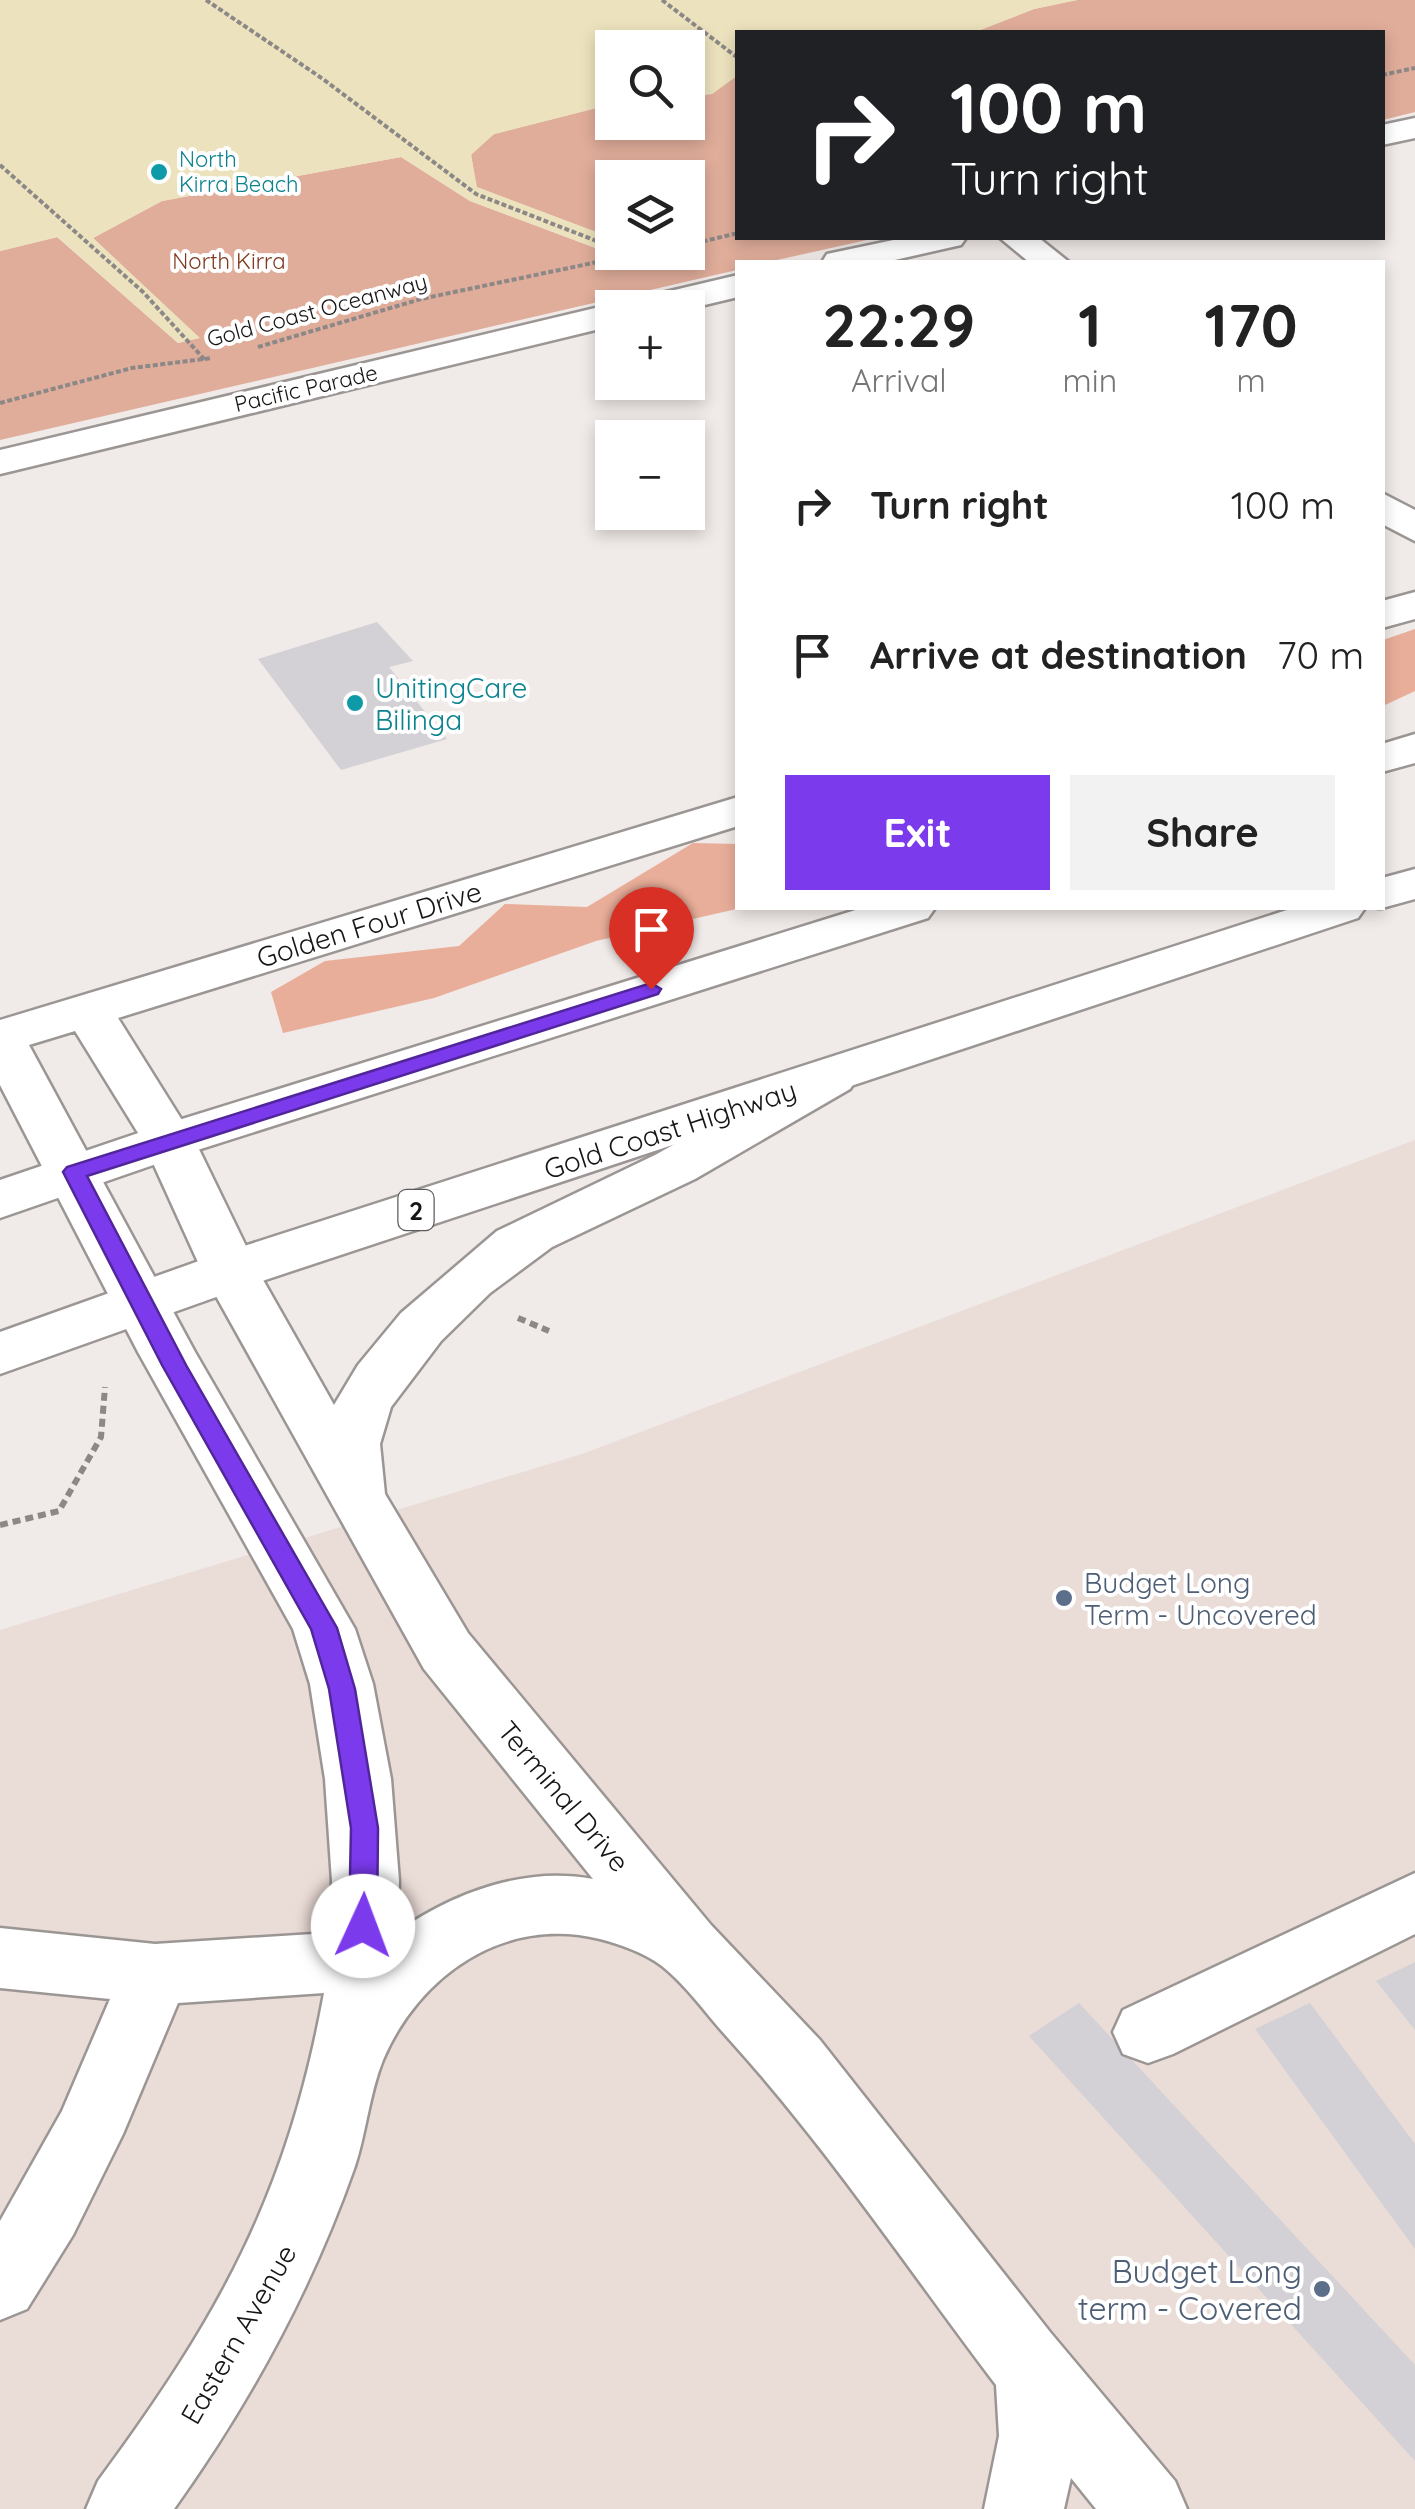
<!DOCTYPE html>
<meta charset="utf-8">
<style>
body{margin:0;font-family:Quicksand,sans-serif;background:#f2f2f2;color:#222;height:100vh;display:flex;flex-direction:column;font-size:38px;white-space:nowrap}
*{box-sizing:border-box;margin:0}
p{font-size:32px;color:#767676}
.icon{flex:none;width:55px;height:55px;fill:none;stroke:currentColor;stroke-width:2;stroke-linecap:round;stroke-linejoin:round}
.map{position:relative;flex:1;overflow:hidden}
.details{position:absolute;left:735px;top:260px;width:650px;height:650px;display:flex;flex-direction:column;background:#fff;border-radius:0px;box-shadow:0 5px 15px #0003}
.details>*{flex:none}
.top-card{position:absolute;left:735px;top:30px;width:650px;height:210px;border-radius:0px;box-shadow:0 5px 15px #0003;background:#202124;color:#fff;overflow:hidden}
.tools{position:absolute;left:595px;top:30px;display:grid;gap:20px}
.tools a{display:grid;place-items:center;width:110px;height:110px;border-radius:0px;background:#fff;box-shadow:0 5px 15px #0003;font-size:50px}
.pin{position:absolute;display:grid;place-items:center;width:85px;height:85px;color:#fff;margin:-102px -42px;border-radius:50% 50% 50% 0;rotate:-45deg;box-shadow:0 0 10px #0007}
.pin .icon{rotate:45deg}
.me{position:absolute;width:110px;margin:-55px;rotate:2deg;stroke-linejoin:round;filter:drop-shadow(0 0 8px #0008)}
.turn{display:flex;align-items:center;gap:35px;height:210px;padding:0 50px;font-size:45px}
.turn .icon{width:130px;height:130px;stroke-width:2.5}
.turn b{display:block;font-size:70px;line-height:85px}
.eta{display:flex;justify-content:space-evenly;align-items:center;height:170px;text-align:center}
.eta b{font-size:60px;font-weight:700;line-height:70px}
.action{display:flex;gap:20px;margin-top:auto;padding:20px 50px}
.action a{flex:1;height:115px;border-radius:0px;background:#7c3aed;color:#fff;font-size:40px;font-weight:700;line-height:115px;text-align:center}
.action a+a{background:#f2f2f2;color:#222}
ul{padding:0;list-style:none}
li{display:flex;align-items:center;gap:30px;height:150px;padding:0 50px}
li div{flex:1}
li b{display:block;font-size:38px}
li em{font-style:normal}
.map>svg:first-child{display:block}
.built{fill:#eadcd7}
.green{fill:#e0ad9a}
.forest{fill:#e9ae99}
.sand{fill:#ece2bd}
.building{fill:#d3d1d5}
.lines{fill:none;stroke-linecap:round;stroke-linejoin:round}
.minor-casing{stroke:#9b9694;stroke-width:5}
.highway-casing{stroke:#9b9694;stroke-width:5}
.path-far1{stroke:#8c8887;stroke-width:4;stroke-dasharray:5 2.5;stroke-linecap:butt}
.path{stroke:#8c8887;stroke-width:6;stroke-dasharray:8 5;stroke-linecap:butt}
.minor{fill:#fff;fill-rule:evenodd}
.highway{fill:#fff;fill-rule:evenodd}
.route{fill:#7c3aed;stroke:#51269a;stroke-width:2.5}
.culture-dot{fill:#0f9aa8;stroke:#fff;stroke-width:4}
.service-dot{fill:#5c6f8a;stroke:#fff;stroke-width:4}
.labels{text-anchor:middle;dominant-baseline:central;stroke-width:8;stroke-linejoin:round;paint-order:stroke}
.far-culture-label{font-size:22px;fill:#0d838f;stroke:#fff;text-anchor:start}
.far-park-label{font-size:22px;fill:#80391e;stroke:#fff}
.far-street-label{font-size:22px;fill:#161514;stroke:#fff}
.shield{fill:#fff;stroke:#5c5b5a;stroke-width:2.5}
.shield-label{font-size:25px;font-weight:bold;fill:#161514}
.culture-label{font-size:28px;fill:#0d838f;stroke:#fff;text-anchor:start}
.street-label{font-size:28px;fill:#161514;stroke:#fff}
.service-label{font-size:28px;fill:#4e5e75;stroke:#fff;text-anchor:start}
.near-service-label{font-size:32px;fill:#4e5e75;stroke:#fff;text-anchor:end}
</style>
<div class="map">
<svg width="1415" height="2509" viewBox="0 0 1415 2509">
<rect width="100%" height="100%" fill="#f0eae8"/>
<path class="built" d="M1415,1140V2509H0V1630L582,1454Z"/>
<path class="green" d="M1077,0H1415V112L1383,120L1382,32H975L1034,9Z
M736,75L738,238H876L768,262H738L737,270L0,440V251L57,237L178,343L199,338L93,238L162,201L401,157L470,201L598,249L688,252V178H612V238L476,187L471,154L494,134L612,104V122H688V96L712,94Z"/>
<path class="forest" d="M1415,629V691L1383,706V640Z
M693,843L737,844L738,908H741L596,941L434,998L283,1033L271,992L325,961L459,946L505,904L587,907Z"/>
<path class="sand" d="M0,0H1077L1034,9L975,32H738L737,76L712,94L688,96V48H612V104L494,134L471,155L477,187L612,238V246L599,249L470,201L401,157L162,201L93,238L200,338L178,343L58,237L0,251Z"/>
<path class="building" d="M377,622L413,661L389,667L447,739L341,770L258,659Z
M1415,1962V2030L1376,1981Z
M1079,2003L1415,2365V2461L1029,2036Z
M1310,2003L1415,2144V2249L1255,2029Z"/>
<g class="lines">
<defs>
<path id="minor" d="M1415,118V138L1382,145V125Z
M903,238H966L961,245L886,262H822L827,254Z
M1000,238H1039L1069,262H1029Z
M738,275V297L688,309L627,308L632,300Z
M612,304L625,308H612V326L0,474V450Z
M1382,493L1415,510V541L1382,524Z
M1415,592V619L1382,628V601Z
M738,797V826L118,1018L195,1141L258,1271L334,1405L358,1365L401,1313L497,1231L657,1154L814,1065L832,1060L850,1065L858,1077L850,1089L695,1179L552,1247L490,1293L441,1341L391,1407L380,1444L385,1494L468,1633L711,1925L820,2040L1050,2332L1175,2481L1187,2509H1096L1071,2478L1064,2509H984L999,2436L996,2385C908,2269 826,2146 728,2038C707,2015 686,1985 662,1966C645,1953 619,1944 600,1939C505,1915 419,1975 383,2060C369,2094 366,2135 354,2169C311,2291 249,2404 174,2509H86L98,2481C219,2317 287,2196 324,1993L178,2003L123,2134L73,2235L27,2309L0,2320V2221L62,2111L110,1999L0,1988V1928L155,1944L329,1933L332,1881L325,1779L310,1684L293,1629L138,1352L0,1085V1020ZM75,1031L143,1141L202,1271L424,1669L593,1879C524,1866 453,1893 397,1932L399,1881L391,1779L373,1684L355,1629L195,1352L29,1045Z
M1415,1873V1934L1173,2054L1148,2063L1123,2054L1113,2032L1123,2010Z"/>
<path id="highway" d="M1415,734V763L1382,772V744Z
M1415,869V899L1382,908H1378H1382V878Z
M862,908H935L928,918L188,1153L0,1218V1180L150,1129Z
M1293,908H1365L1358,918L250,1285L0,1374V1332L210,1257Z"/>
</defs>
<use href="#minor" class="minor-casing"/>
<use href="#highway" class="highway-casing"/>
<path class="path-far1" d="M206,0L323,79L476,194L612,247
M662,0L738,58
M1382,75L1415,68
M0,165L143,292L205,360
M688,245L738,233
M258,347L421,299L645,252
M0,403L132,368L212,358"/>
<path class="path" d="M518,1318L549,1331
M0,1525L59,1511L101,1437L105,1387"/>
<use href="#minor" class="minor"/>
<use href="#highway" class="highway"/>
</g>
<path class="route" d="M651,983L661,989L658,994L87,1176L186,1365L337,1628L355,1689L378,1828L377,1926L373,1935L363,1938L353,1935L349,1926L351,1828L329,1689L311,1629L162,1365L63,1172L67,1167Z"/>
<g class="culture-dot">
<circle cx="159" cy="172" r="10"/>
<circle cx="355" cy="703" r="10"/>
</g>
<g class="service-dot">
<circle cx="1064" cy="1598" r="10"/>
<circle cx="1322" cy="2289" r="10"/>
</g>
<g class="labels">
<g class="far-culture-label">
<text x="179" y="159">North<tspan x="179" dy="25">Kirra Beach</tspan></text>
</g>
<g class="far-park-label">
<text x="229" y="261">North Kirra</text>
</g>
<g class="far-street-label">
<text transform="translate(317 310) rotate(-15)">Gold Coast Oceanway</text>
<text transform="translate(306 388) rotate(-13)">Pacific Parade</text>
</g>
<rect class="shield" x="398.5" y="1190" width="35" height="40" rx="8"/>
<g class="shield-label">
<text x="416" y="1210">2</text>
</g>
<g class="culture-label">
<text x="375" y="687">UnitingCare<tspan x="375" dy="32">Bilinga</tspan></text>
</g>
<g class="street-label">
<text transform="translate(369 924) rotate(-17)">Golden Four Drive</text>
<text transform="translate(670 1129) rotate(-18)">Gold Coast Highway</text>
<text transform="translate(564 1796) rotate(50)">Terminal Drive</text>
<text transform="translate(238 2334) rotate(-60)">Eastern Avenue</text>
</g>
<g class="service-label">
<text x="1084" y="1582">Budget Long<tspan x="1084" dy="32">Term - Uncovered</tspan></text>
</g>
<g class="near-service-label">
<text x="1302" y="2271">Budget Long<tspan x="1302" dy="37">term - Covered</tspan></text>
</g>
</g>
</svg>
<div class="tools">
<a><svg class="icon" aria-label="search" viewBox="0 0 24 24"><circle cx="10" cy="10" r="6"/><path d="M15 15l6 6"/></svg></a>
<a><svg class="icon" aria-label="layers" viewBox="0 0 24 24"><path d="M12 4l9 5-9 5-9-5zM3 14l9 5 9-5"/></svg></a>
<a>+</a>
<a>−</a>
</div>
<div class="pin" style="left:651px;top:989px;background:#d93025"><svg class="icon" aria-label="arrive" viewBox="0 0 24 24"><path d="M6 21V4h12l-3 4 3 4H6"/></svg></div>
<svg class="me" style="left:363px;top:1926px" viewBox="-20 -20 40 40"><circle r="19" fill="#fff"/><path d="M0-13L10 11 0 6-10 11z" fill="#7c3aed"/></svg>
<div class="top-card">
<div class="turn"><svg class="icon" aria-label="right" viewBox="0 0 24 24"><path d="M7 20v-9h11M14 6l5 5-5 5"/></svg><div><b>100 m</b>Turn right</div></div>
</div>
<section class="details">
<div class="eta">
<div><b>22:29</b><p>Arrival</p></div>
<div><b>1</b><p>min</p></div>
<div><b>170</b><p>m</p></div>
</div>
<ul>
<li><svg class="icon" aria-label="right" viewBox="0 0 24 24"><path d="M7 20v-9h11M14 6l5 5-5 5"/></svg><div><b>Turn right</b></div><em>100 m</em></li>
<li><svg class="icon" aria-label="arrive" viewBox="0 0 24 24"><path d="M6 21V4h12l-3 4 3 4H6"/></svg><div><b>Arrive at destination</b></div><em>70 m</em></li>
</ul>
<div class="action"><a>Exit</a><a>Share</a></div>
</section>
</div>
